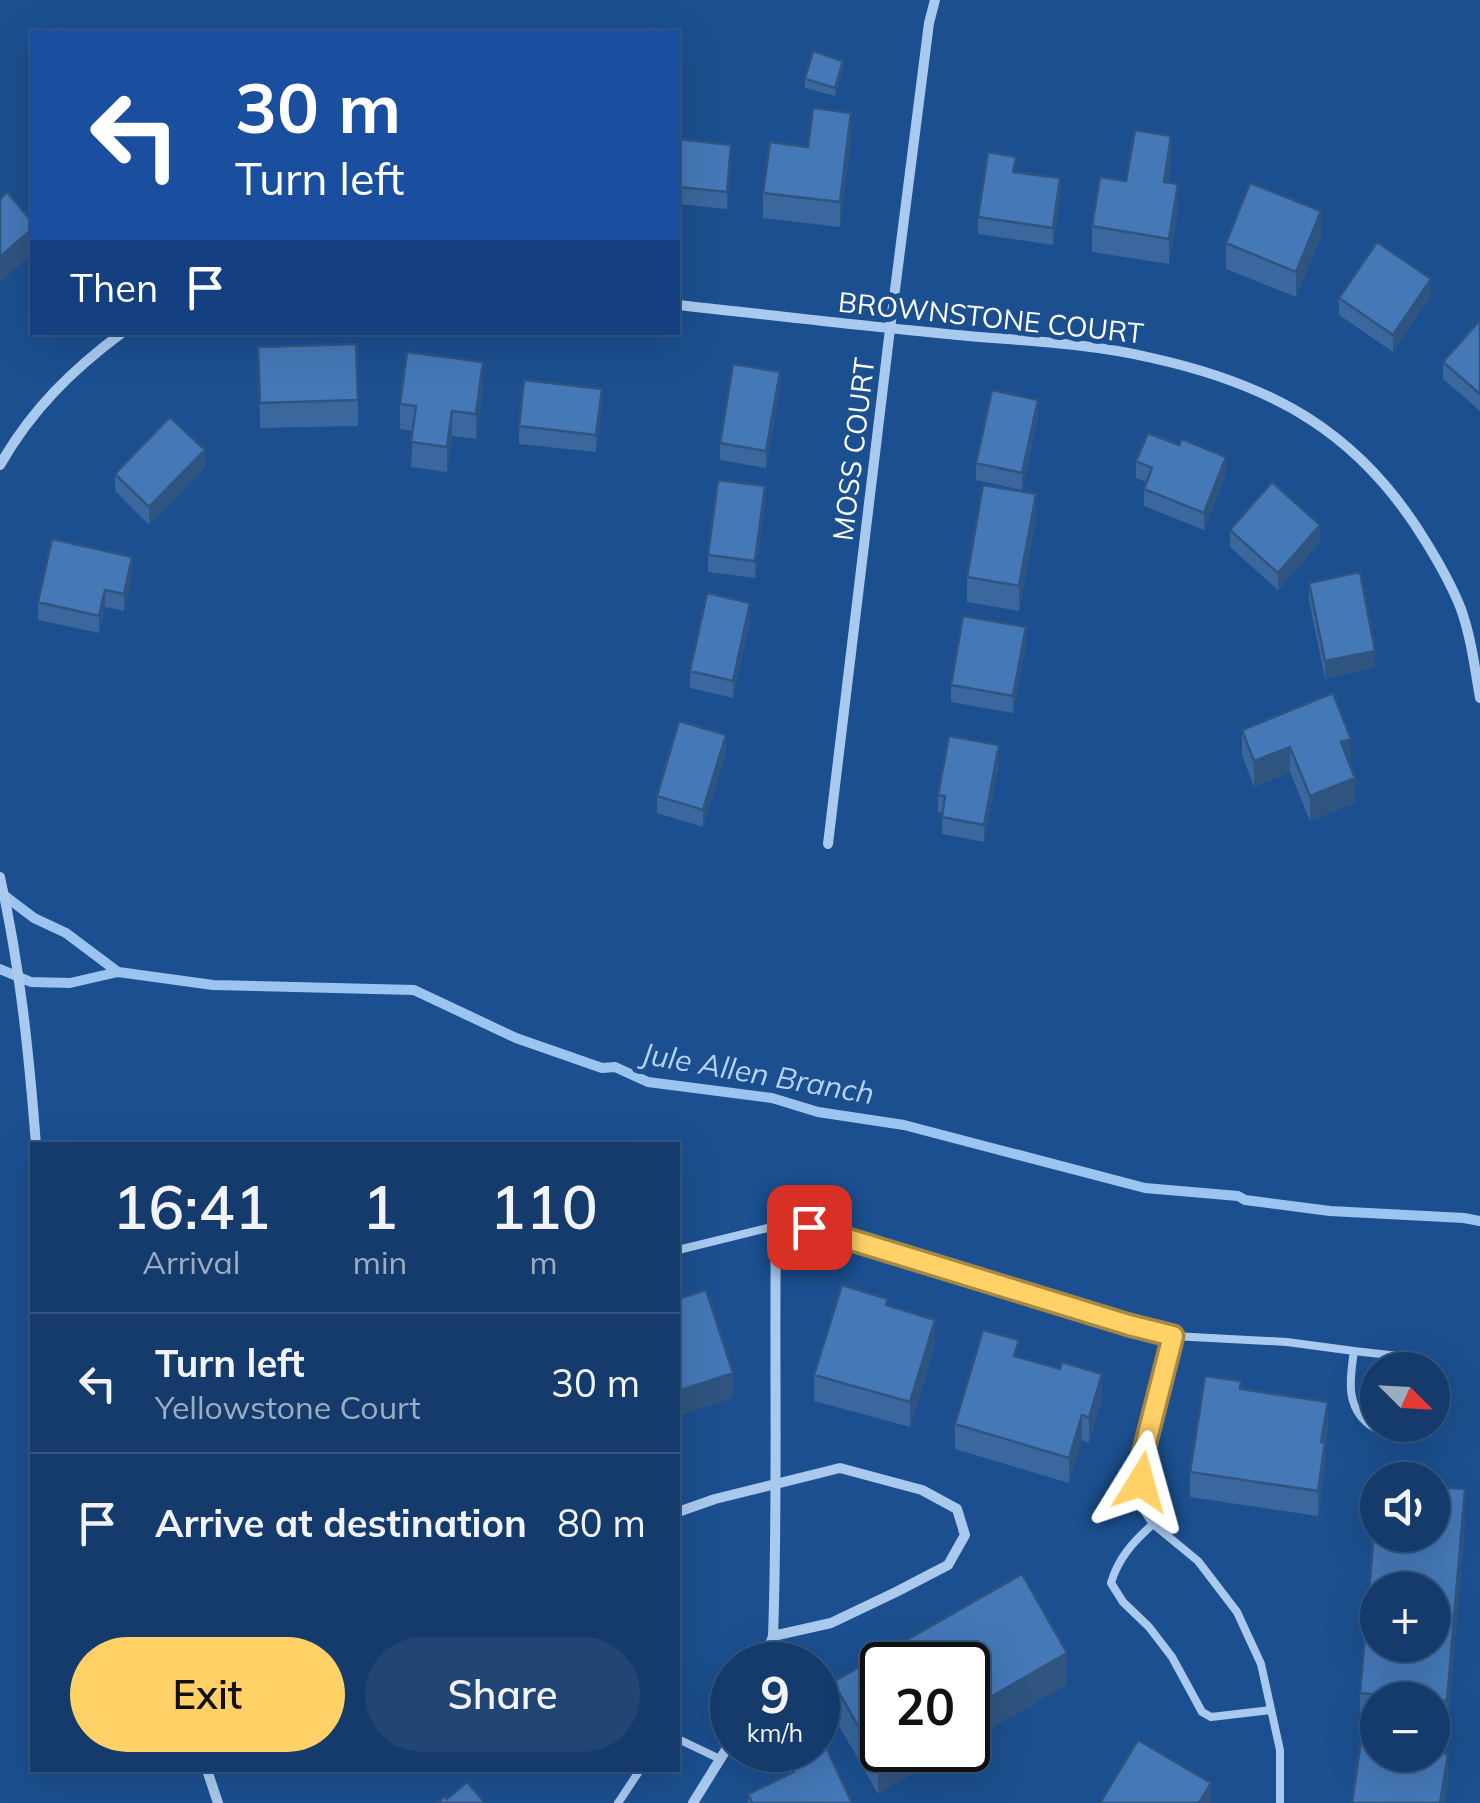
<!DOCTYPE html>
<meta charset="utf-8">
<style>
body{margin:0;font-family:Mulish,sans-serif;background:#214673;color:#f1f3f6;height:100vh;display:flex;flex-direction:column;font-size:38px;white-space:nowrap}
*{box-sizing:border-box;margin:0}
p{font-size:32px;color:#9dadc1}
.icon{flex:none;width:55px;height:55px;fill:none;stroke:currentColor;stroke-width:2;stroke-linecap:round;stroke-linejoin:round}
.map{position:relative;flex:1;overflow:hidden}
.side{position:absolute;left:30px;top:1142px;width:650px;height:630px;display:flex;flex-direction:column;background:#143b6b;border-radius:0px;box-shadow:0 10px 40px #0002,0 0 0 2px #33557e}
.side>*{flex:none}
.top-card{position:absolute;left:30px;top:30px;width:650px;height:305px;border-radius:0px;box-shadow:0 10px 40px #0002,0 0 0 2px #33557e;background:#1a4fa0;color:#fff;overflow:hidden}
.needle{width:65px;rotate:114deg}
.controls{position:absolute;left:1360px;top:1352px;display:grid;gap:20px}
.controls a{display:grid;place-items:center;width:90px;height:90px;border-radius:50%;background:#143b6b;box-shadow:0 10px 40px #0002,0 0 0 2px #33557e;font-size:50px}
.speed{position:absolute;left:710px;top:1642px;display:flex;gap:20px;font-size:50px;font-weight:700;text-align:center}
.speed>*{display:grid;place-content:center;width:130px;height:130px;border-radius:50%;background:#143b6b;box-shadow:0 10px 40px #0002,0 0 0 2px #33557e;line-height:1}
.speed small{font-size:25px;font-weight:400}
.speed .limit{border:5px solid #111;border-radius:15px;background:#fff;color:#111}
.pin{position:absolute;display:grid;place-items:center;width:85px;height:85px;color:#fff;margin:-42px;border-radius:20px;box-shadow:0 5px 15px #0006}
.me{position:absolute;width:110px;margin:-55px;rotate:8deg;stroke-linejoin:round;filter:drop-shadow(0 0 8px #0008)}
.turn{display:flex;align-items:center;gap:35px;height:210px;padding:0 40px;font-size:45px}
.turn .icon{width:130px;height:130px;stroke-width:2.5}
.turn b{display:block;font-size:70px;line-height:85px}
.then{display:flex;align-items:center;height:95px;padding:0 40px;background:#0003;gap:20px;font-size:38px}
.eta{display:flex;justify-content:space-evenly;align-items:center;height:170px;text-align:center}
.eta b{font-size:60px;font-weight:600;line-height:70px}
.button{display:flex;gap:20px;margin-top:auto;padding:20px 40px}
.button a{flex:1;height:115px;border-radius:60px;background:#ffd166;color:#111;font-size:40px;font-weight:600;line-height:115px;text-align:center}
.button a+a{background:#214673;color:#f1f3f6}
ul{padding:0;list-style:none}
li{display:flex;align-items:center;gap:30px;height:140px;padding:0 40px;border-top:2px solid #33557e}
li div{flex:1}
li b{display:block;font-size:38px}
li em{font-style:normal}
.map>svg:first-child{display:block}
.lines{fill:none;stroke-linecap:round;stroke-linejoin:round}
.stream{stroke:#9cc4f0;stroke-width:10}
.service{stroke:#a9c9ee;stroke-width:8}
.minor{stroke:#a9c9ee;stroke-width:10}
.wall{fill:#3a679d}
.shaded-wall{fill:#305480}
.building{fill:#4478b7;stroke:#305480;stroke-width:2.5;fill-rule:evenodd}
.route-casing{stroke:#a68842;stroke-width:25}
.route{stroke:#ffd166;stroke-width:18}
.labels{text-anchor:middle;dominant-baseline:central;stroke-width:10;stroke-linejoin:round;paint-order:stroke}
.street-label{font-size:28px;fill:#fff;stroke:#1b4f8f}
.water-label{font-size:30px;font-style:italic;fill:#b5d3f5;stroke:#1b4f8f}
</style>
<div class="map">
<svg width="1480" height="1803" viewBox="0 0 1480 1803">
<rect width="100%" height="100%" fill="#1b4f8f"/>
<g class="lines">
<path class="stream" d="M1,893L34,918L66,933L118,972L213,985L414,990L516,1038L602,1068L615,1067L648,1082L772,1098L818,1112L904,1125L1145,1188L1238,1196L1245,1200L1330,1211L1464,1218L1480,1221
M0,969L31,982L70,983L118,972"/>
<path class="service" d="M678,1250L776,1226L809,1227L1129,1325L1173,1336L1287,1342L1354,1351
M1173,1336L1141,1458V1506L1153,1524L1198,1561L1237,1612L1261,1664L1280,1750V1803
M1432,1390V1396
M1408,1425C1395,1432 1381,1433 1370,1425C1345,1407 1350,1378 1354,1351L1407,1357L1424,1370
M1153,1524C1134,1541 1118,1558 1111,1583L1123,1602L1149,1627L1172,1657L1202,1712L1211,1717L1271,1710
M678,1739L720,1759
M618,1803L640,1770"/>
<path class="minor" d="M678,305C770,315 863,326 957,335C1022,341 1089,343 1152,358C1274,385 1360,433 1426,542C1439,563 1452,586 1461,609C1471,637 1475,669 1480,698
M0,465C32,409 72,370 123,332
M828,844L890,329L929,23L935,0
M0,877C20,965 29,1054 36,1145
M678,1512L715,1499L840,1468L922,1490L957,1509L965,1535L948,1565L896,1592L831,1623L773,1636L763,1665
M773,1636C778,1500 774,1363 776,1226
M207,1770L218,1803
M693,1803L732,1740"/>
</g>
<path class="wall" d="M843,69L835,96L805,88V79Z
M851,138L840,227L763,218V193L808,147Z
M678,139L731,162L727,209L678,204Z
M1171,161L1168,183L1178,210L1169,264L1092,252V226L1126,181Z
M1016,172L1060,196L1053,245L978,234V217Z
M1321,237L1296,297L1226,269V243Z
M1431,296L1393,352L1339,315V298Z
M1480,320V411L1443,379V362Z
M258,347L358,400V426L260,428Z
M483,387L476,439L452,436L447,472L411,467L413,431L400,429V404Z
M780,389L766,468L720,460V443Z
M602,406L596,452L519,444V426Z
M1038,417L1022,490L976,480V463Z
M1136,461L1226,474L1204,530L1144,506V489L1146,482L1136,478Z
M205,467L149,525L115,491V474Z
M765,503L755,578L708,572V555Z
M1036,519L1019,611L967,602V577Z
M1230,530L1320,542L1278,590L1230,547Z
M132,574L124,611L105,607L99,633L38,620V602Z
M1309,583L1375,668L1325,679L1309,600Z
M750,620L733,698L690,688V671Z
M1026,644L1013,713L951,702V685Z
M1242,730L1351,764H1350L1355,803L1310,821L1290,772L1254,787L1242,755Z
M726,752L703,827L657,813V796Z
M999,762L984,842L942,834V813L938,812V795Z
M888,1306L935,1345L910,1427L814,1401V1375Z
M1019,1357L1102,1399L1089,1443L1082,1440L1069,1483L955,1449V1424Z
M1241,1389L1328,1428L1325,1442V1468L1318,1516L1190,1497V1472Z
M1465,1522L1447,1734L1432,1732V1700H1378V1728L1360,1726V1693Z
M833,1682L1067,1685L882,1750H954L878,1794L833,1715Z
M788,1760L852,1803H748V1794L788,1775Z"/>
<path class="shaded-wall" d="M843,61V69L835,96V88Z
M851,113V138L840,227V202Z
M1171,136V161L1164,207V182Z
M731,145V162L727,209V192Z
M1060,178V196L1053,245V228Z
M1178,184V210L1169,264V239Z
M1321,211V237L1296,297V272Z
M32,229V254L0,282V257Z
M1431,279V296L1393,352V335Z
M483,362V387L476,439V414Z
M780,372V389L766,468V451Z
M602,389V406L596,452V435Z
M1038,400V417L1022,490V473Z
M452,411V436L447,472V447Z
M205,450V467L149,525V507Z
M1226,457V474L1204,530V513Z
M765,486V503L755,578V561Z
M1036,494V519L1019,611V586Z
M1320,525V542L1278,590V573Z
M132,557V574L124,611V594Z
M105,590V607L99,633V616Z
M750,603V620L733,698V681Z
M1026,627V644L1013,713V696Z
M1375,651V668L1325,679V661Z
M726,735V752L703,827V810Z
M1351,739V764L1341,768V742Z
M999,745V762L984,842V825Z
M1290,747V772L1254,787V761Z
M1355,778V803L1310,821V796Z
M935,1320V1345L910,1427V1402Z
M733,1373V1398L678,1416V1391Z
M1102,1374V1399L1089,1443V1418Z
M1328,1402V1428L1321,1467V1442Z
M1082,1415V1440L1069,1483V1458Z
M1325,1442V1468L1318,1516V1491Z
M1465,1489V1522L1447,1734V1701Z
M1067,1653V1685L968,1742V1710Z
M897,1750H954L878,1794V1761Z
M1448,1754V1787L1445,1803H1440Z
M1211,1783V1803H1199Z"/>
<path class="building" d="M813,51L843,61L835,88L805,79Z
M813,108L851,113L840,202L763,193L770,142L808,147Z
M1135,130L1171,136L1164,182L1178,184L1169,239L1092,226L1100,177L1126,181Z
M678,139L731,145L727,192L678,187Z
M988,152L1016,157L1013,172L1060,178L1053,228L978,217Z
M1250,183L1321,211L1296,272L1226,243Z
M7,192L32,222V229L0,257V199Z
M1377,242L1431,279L1393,335L1339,298Z
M1480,320V394L1443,362Z
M356,344L358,400L260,403L258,347Z
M407,352L483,362L476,414L452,411L447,447L411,442L416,406L400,404Z
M733,364L780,372L766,451L720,443Z
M524,380L602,389L596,435L519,426Z
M992,390L1038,400L1022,473L976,463Z
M170,417L205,450L149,507L115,474Z
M1148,433L1179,445L1182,439L1226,457L1204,513L1144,489L1152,468L1136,461Z
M718,480L765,486L755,561L708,555Z
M1272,482L1320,525L1278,573L1230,530Z
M983,485L1036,494L1019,586L967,577Z
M52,539L132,557L124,594L105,590L99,616L38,602Z
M1360,572L1375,651L1325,661L1309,583Z
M707,593L750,603L733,681L690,671Z
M963,616L1026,627L1013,696L951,685Z
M1333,693L1351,739L1341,742L1355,778L1310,796L1290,747L1254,761L1242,730Z
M679,721L726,735L703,810L657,796Z
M949,736L999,745L984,825L942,817L945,796L938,795Z
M842,1285L888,1299L886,1305L935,1320L910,1402L814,1375Z
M706,1290L733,1373L678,1391V1299Z
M983,1330L1019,1340L1014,1356L1060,1369L1062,1362L1102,1374L1089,1418L1082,1415L1069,1458L955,1424Z
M1205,1376L1241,1381L1240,1389L1328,1402L1321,1442H1325L1318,1491L1190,1472Z
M1378,1487V1535H1432V1487L1465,1489L1447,1701L1360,1693ZM1378,1590H1432V1645H1378Z
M1022,1574L1067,1653L968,1710V1665H882V1750H897L878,1761L833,1682Z
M1138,1740L1211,1783L1199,1803H1100Z
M1361,1741L1378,1743V1755H1432V1752L1448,1754L1440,1803H1352Z
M824,1743L852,1803H752L748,1794L794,1772L788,1760L810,1750H818V1746Z
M467,1782L485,1803H437L445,1796L447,1799Z"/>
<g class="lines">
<defs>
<path id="route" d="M809,1227L1129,1325L1173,1336L1142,1458L1141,1482"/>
</defs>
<use href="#route" class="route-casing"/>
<use href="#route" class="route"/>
</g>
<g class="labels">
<g class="street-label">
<text transform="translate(991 317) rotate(6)">BROWNSTONE COURT</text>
<text transform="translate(853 449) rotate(-83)">MOSS COURT</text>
</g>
<g class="water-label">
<text transform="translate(758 1073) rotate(10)">Jule Allen Branch</text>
</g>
</g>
</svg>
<div class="controls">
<a><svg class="needle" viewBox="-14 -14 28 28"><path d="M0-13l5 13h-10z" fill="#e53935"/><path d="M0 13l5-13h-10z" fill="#9dadc1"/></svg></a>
<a><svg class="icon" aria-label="sound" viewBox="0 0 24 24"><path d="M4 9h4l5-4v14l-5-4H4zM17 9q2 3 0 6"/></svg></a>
<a>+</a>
<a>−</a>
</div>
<div class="speed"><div>9<small>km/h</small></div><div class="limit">20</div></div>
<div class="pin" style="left:809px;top:1227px;background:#d93025"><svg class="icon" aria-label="arrive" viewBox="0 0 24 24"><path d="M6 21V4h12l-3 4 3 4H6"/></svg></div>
<svg class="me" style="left:1141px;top:1482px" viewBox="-20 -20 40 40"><path d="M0-17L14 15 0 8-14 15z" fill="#ffd166" stroke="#fff" stroke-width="4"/></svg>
<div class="top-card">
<div class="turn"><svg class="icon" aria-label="left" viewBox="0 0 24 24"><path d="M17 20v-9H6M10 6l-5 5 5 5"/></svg><div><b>30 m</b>Turn left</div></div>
<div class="then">Then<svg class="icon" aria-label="arrive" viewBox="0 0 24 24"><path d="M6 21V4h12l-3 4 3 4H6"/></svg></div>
</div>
<section class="side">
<div class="eta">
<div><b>16:41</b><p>Arrival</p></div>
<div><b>1</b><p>min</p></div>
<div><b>110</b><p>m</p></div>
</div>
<ul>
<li><svg class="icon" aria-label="left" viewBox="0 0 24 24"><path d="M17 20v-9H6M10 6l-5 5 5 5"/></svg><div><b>Turn left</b><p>Yellowstone Court</p></div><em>30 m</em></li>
<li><svg class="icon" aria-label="arrive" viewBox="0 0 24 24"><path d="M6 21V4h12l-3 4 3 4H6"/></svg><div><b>Arrive at destination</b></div><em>80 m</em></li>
</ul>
<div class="button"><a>Exit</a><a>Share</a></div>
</section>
</div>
